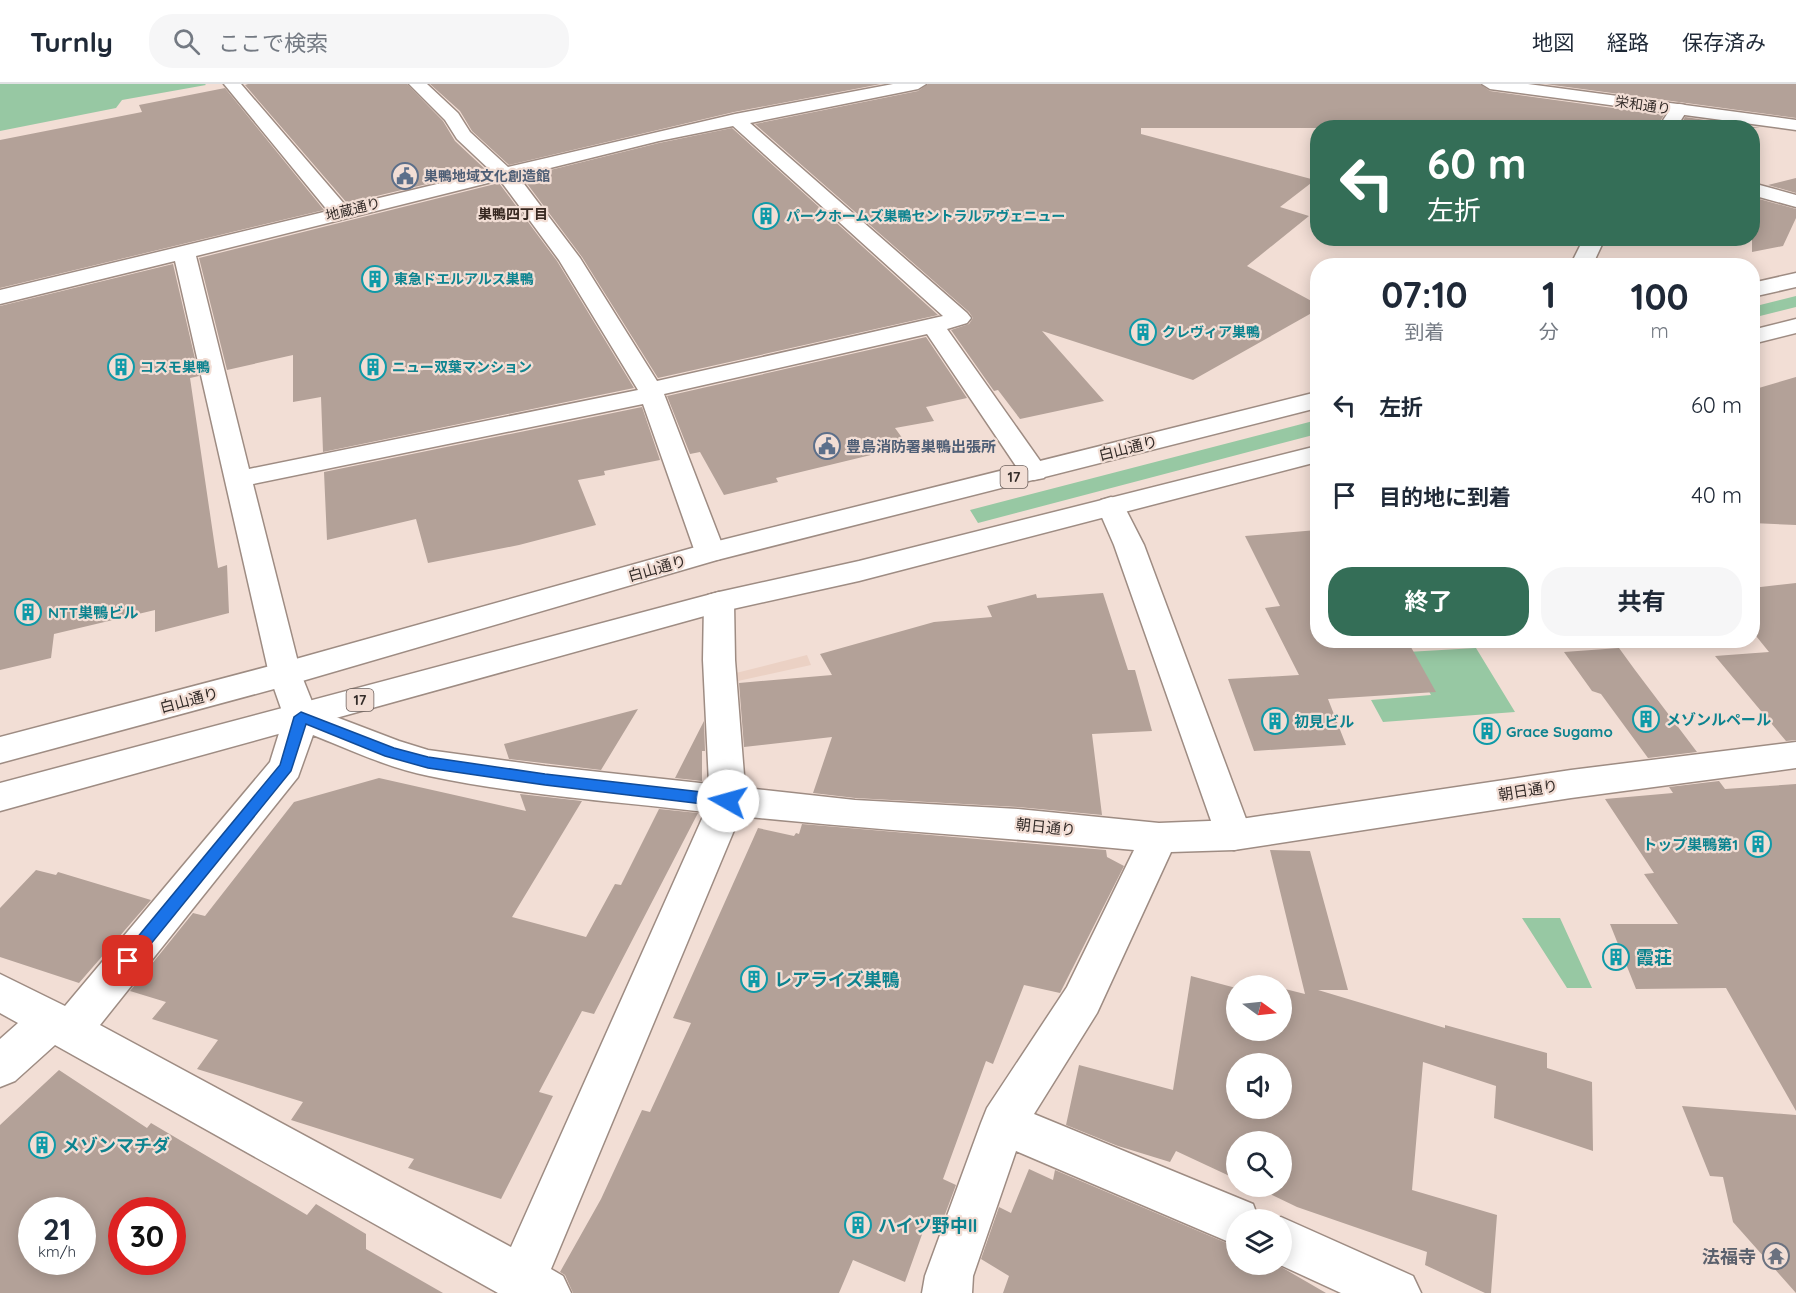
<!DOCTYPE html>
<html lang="ja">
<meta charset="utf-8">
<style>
body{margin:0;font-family:Quicksand,"Noto Sans JP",sans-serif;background:#f6f6f7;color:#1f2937;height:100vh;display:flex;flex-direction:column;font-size:22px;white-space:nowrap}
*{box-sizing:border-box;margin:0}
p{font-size:20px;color:#747a83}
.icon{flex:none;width:33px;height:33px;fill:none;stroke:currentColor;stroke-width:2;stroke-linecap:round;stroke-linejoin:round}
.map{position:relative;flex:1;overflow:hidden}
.details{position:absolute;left:1310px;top:174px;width:450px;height:390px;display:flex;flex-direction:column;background:#fff;border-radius:24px;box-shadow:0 3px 15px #0003}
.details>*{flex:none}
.banner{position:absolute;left:1310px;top:36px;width:450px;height:126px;border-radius:24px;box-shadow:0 3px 15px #0003;background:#346e57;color:#fff;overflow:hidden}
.needle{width:39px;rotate:105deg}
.controls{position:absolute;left:1226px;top:891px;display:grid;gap:12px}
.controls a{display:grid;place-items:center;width:66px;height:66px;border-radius:50%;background:#fff;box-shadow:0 3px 15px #0003;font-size:30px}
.speed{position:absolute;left:18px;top:1113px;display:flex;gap:12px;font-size:30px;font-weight:700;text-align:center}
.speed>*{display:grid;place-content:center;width:78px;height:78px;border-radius:50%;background:#fff;box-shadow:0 3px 15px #0003;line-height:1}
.speed small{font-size:15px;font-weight:400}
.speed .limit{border:9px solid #d22;background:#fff;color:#111}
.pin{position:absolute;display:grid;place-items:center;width:51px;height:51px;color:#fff;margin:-26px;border-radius:12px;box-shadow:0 3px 9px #0006}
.me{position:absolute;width:66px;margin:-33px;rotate:277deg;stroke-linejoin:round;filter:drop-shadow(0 0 4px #0008)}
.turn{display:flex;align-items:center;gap:21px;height:126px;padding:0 18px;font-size:27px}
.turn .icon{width:78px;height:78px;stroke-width:2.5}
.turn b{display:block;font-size:42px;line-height:51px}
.eta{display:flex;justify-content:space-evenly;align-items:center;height:102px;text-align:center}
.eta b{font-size:36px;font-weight:700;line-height:42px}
.button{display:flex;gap:12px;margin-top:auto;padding:12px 18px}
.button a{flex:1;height:69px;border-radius:24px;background:#346e57;color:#fff;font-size:24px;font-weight:700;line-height:69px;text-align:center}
.button a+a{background:#f6f6f7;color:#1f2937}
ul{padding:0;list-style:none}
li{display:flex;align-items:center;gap:18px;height:90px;padding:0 18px}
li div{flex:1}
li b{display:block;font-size:22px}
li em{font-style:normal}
header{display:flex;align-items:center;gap:36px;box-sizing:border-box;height:84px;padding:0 30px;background:#fff;border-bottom:2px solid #e0e1e3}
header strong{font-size:28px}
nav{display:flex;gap:33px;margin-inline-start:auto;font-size:21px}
.search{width:420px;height:54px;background:#f6f6f7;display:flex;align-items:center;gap:15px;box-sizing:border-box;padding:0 21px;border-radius:24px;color:#747a83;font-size:22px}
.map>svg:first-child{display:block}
.built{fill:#ebd1c4}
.green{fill:#97c8a3}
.building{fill:#b3a198;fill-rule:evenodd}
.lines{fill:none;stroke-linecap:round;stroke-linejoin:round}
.street-casing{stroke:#9e8c83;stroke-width:3}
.secondary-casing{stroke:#9e8c83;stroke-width:3}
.highway-casing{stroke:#9e8c83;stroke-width:3}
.street{fill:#fff;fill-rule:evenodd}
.secondary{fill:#fff;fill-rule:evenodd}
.highway{fill:#fff;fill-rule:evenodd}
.route{fill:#1a73e8;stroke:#114b97;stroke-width:1.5}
.labels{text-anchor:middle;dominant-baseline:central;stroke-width:4.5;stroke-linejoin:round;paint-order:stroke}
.far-street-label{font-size:14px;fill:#342c29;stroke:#f2ded5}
.far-service-label{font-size:14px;font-weight:bold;fill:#4e5e75;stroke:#f2ded5;text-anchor:start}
.far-neighbourhood-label{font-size:14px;font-weight:bold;fill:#372821;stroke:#f2ded5}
.far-culture-label{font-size:14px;font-weight:bold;fill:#0d838f;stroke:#f2ded5;text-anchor:start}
.shield{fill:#f2ded5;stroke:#6d615d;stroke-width:1.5}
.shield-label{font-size:14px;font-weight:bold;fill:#342c29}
.service-label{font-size:15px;font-weight:bold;fill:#4e5e75;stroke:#f2ded5;text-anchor:start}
.street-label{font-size:15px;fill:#342c29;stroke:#f2ded5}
.culture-label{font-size:15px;font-weight:bold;fill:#0d838f;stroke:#f2ded5;text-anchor:start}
.near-culture-label{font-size:18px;font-weight:bold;fill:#0d838f;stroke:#f2ded5;text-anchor:start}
.near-worship-label{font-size:18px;font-weight:bold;fill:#5b616d;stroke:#f2ded5;text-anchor:end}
</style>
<header>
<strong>Turnly</strong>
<div class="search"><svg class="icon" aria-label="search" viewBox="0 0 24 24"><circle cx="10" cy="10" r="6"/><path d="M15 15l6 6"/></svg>ここで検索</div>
<nav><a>地図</a><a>経路</a><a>保存済み</a></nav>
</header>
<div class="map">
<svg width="1796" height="1209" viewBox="0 0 1796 1209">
<rect width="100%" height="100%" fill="#f2ded5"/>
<path class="built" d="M807,571L811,581L738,597L736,589Z"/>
<path class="green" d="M0,0H205L206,1L122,16L116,24L0,47Z
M1796,212V223L1752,234V223Z
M1317,336V350L978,439L970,426Z
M1476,564L1515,628L1383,638L1371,616L1431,611L1407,568Z
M1522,834H1560L1592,904H1567Z"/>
<path class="building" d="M248,0H407L443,37L455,57L486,86L347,119L245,1Z
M430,0H881L734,28L509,81L472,47L460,27Z
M928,0H1480L1490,7L1664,31L1656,44H1141V50L1315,96L1280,123L1309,132L1247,182L1317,220V226L1193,296L1042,247L1104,317L1020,335L998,306L994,307L951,246L969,240L973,234L969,228L755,40L918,7Z
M1545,0H1796V34L1679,18Z
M225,4L324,126L0,204V56L142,28L139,21Z
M1685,33L1760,44H1679Z
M732,44L938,231L658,294L582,173L522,93L659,59Z
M1796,94V109L1768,101Z
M499,99L557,177L634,304L323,368L321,313L293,318V271L227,286L199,174Z
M1752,113L1796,125V134L1783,162L1752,168Z
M173,180L199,292L190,294L218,484L227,481L229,529L155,548V526L54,550L51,574L0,586V222Z
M926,253L967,314L926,323L934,337L895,344L908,362L776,394L778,398L724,411L700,368L690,370L667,312Z
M1796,293V441L1752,439V306Z
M642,323L660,376L604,387L605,391L578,396L596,441L519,461L428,479L416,435L327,456L324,388Z
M1317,446V556H1407L1436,608L1328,615L1346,661L1254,667L1228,595L1299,591L1265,524L1280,522L1245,452Z
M1796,499V656L1786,657L1715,572L1769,568L1752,547V504Z
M1103,509L1128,586H1135L1152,647L1092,650L1102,731L1018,723L855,714L813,709L832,653L744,663L739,599L832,591L820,570L934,538L992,533L987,522L1036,510L1037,514Z
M1619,564L1635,586L1697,668L1648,674L1601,610L1592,607L1564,568Z
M638,625L601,686L509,675L504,660Z
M704,637L705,667H702V697L675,694Z
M379,694L526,727L520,710L582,717L512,833L586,853L615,800L621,801L659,725L698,729L594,930L582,927L539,1008L553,1012L501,1115L408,1084L414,1075L291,1036L303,1018L197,985L218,956L152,935L166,918L130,907L193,829L205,832L294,718Z
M1719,697L1725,705L1796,700V1027L1726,904L1636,905L1610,840H1678L1644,790L1654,789L1605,715L1673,709L1669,703Z
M802,740L1106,766L1107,773L1124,782L1060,909L1024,901L993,980L986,977L943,1095L956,1101L938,1149L925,1142L905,1198L853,1176L839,1209H573L565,1191L560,1188L601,1115L642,1026L650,1028L691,939L673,934L758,744L794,752L796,749L799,750Z
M1270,766L1310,767L1348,906H1318L1445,944V941L1547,969V984L1592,998L1593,1067L1494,1034L1496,1002L1423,978L1412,1106L1497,1131L1491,1209H1485L1425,1181L1427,1168L1297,1123L1253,1102H1281V1058H1236V1095L1176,1067L1170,1078L1118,1062L1066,1041L1079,981L1173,1006L1191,892L1236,904V946H1281V904L1305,910ZM1236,980H1281V1024H1236Z
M36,786L56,791L58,788L151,816L79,899L0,873V824Z
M59,986L147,1044L151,1039L307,1131L316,1120L366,1150V1165L443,1209H0V1041ZM32,1126H82V1178H32ZM122,1126H172V1178H122Z
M1682,1022L1796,1031V1209L1733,1138L1723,1093L1710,1092Z
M1029,1085L1053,1096L1055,1086L1236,1163V1180H1276L1326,1209H1003L1009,1192L981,1175L999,1123L1011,1129Z"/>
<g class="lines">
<defs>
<path id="street" d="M224,0H241L346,122L491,87L457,55L445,36L409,0H427L458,29L470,48L508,83L735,30L893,0H926L918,5L750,39L967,229L971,234L967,239L947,245L1048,388L1044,394L1034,396L1024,394L927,250L664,310L725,468L720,475L710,477L700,475L695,468L643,320L253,400L301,590L315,625L399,657L428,666L545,682L709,700L703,576L704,518L708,511L719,508L730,511L734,518L735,576L745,704L855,716L1018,725L1159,739L1234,736L1571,686L1796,658V684L1571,714L1234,766L1171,768L1097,929L1034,1030L1253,1120L1259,1136H1236V1161L1016,1067L973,1192L972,1209H922L925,1192L981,1039L987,1024L1067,903L1134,766C1003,753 871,746 740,732L551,1185L563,1192L571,1209H498L55,961L15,997L0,1003V955L18,939L0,929V890L65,922L270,678L284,633L269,590L175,177L0,220V206L328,127ZM733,42L943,232L657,297L580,174L518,92L659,57ZM500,96L559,176L638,306L249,385L196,172ZM313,651C350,666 389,684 429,692C518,711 614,717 705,728L511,1163L100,941L298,693Z
M1679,20L1685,21L1688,25L1676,44H1658L1673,21Z
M1756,100L1796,111V123L1752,111V101Z
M1584,154H1605L1592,182H1570Z
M1281,1133L1413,1192L1421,1209H1341L1278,1180H1281V1136H1275Z"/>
<path id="secondary" d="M1482,0H1528L1796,36V46L1490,5Z
M1111,413L1121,416L1144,461L1252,751L1247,762L1234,766L1221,762L1216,751L1114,461L1097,422L1101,416Z"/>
<path id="highway" d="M1796,189V203L1752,213V199Z
M1796,235V249L1752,260V246Z
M1317,308V324L717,476L285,602L0,679V653L285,578L710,459Z
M1317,362V378L859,497L719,528L0,727V699L719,508L859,477Z"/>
</defs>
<use href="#street" class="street-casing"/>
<use href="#secondary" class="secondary-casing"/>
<use href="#highway" class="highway-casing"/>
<use href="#street" class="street"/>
<use href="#secondary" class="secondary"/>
<use href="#highway" class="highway"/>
</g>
<path class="route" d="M301,628L394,664L428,673L545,690L728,711L733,713L736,717L733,721L728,723L545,701L428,684L385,672L306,640L291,687L133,882L128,884L122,882L119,877L122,872L280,681L294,633Z"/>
<defs>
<symbol id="civic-ring" viewBox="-11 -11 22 22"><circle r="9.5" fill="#f2ded5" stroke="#5c6f8a" stroke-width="1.5"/><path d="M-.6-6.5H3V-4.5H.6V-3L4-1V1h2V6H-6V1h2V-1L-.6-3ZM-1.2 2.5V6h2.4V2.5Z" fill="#5c6f8a"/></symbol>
<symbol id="building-ring" viewBox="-11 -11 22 22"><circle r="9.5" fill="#f2ded5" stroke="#0f9aa8" stroke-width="1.5"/><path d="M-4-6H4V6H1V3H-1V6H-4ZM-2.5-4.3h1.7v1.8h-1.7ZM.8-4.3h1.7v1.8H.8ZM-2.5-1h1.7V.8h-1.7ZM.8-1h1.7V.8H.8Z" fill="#0f9aa8"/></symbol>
<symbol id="temple-ring" viewBox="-11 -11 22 22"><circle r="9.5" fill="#f2ded5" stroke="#6b7280" stroke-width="1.5"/><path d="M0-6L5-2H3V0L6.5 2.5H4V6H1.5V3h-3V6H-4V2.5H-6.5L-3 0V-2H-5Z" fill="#6b7280"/></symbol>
</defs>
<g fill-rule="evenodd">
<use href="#civic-ring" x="390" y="77" width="30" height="30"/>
<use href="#building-ring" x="751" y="117" width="30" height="30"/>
<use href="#building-ring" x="360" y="180" width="30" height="30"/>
<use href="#building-ring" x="1128" y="233" width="30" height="30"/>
<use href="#building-ring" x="106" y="268" width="30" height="30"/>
<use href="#building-ring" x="358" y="268" width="30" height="30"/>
<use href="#civic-ring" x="812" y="347" width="30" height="30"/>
<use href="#building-ring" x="13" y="513" width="30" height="30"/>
<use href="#building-ring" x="1631" y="620" width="30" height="30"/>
<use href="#building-ring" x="1260" y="622" width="30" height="30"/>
<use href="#building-ring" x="1472" y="632" width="30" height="30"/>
<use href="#building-ring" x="1743" y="745" width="30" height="30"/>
<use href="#building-ring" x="1601" y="858" width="30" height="30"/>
<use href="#building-ring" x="739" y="880" width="30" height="30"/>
<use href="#building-ring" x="27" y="1046" width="30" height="30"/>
<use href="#building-ring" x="843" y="1126" width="30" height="30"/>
<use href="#temple-ring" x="1761" y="1157" width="30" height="30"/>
</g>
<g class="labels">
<g class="far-street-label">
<text transform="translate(1643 21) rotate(8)">栄和通り</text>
<text transform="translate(353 125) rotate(-14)">地蔵通り</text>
</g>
<g class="far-service-label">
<text x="424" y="92">巣鴨地域文化創造館</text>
</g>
<g class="far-neighbourhood-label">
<text x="513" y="130">巣鴨四丁目</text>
</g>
<g class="far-culture-label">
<text x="786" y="132">パークホームズ巣鴨セントラルアヴェニュー</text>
<text x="394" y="195">東急ドエルアルス巣鴨</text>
<text x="1162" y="248">クレヴィア巣鴨</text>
<text x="140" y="283">コスモ巣鴨</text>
<text x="392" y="283">ニュー双葉マンション</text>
</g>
<g class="shield">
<rect x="1000.5" y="382" width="27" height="22" rx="4.5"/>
<rect x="346.5" y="605" width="27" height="22" rx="4.5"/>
</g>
<g class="shield-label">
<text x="1014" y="393">17</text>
<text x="360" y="616">17</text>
</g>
<g class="service-label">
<text x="846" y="362">豊島消防署巣鴨出張所</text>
</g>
<g class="street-label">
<text transform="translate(1128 364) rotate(-14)">白山通り</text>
<text transform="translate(657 484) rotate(-16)">白山通り</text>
<text transform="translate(189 616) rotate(-15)">白山通り</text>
<text transform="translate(1528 706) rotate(-9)">朝日通り</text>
<text transform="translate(1046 743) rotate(6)">朝日通り</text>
</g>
<g class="culture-label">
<text x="48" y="528">NTT巣鴨ビル</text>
<text x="1666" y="635">メゾンルペール</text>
<text x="1294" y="637">初見ビル</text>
<text x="1506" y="647">Grace Sugamo</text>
<text x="1738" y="760" text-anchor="end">トップ巣鴨第1</text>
</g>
<g class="near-culture-label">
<text x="1636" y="873">霞荘</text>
<text x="774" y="895">レアライズ巣鴨</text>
<text x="62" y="1061">メゾンマチダ</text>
<text x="878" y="1141">ハイツ野中II</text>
</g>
<g class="near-worship-label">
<text x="1756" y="1172">法福寺</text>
</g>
</g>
</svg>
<div class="controls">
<a><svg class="needle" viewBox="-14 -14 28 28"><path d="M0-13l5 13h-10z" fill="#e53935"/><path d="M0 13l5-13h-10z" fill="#747a83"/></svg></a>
<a><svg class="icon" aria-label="sound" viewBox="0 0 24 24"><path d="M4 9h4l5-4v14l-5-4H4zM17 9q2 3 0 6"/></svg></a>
<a><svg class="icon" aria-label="search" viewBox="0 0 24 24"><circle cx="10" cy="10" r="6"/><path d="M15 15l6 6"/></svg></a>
<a><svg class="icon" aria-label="layers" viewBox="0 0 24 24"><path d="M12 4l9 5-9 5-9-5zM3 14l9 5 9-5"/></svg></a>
</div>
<div class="speed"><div>21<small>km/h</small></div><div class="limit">30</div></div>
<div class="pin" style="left:128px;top:877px;background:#d93025"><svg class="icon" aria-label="arrive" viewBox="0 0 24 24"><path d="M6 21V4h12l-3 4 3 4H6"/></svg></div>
<svg class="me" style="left:728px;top:717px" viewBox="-20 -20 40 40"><circle r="19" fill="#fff"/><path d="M0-13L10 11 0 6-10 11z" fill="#1a73e8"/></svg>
<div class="banner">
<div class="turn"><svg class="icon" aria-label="left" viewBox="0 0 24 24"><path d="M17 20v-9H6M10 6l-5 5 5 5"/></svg><div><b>60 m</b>左折</div></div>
</div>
<section class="details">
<div class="eta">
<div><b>07:10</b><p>到着</p></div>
<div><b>1</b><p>分</p></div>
<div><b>100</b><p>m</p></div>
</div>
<ul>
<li><svg class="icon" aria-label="left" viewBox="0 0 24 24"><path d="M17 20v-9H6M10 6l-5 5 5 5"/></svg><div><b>左折</b></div><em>60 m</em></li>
<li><svg class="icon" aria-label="arrive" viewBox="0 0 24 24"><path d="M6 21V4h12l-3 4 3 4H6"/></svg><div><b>目的地に到着</b></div><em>40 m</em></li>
</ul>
<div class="button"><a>終了</a><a>共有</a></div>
</section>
</div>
